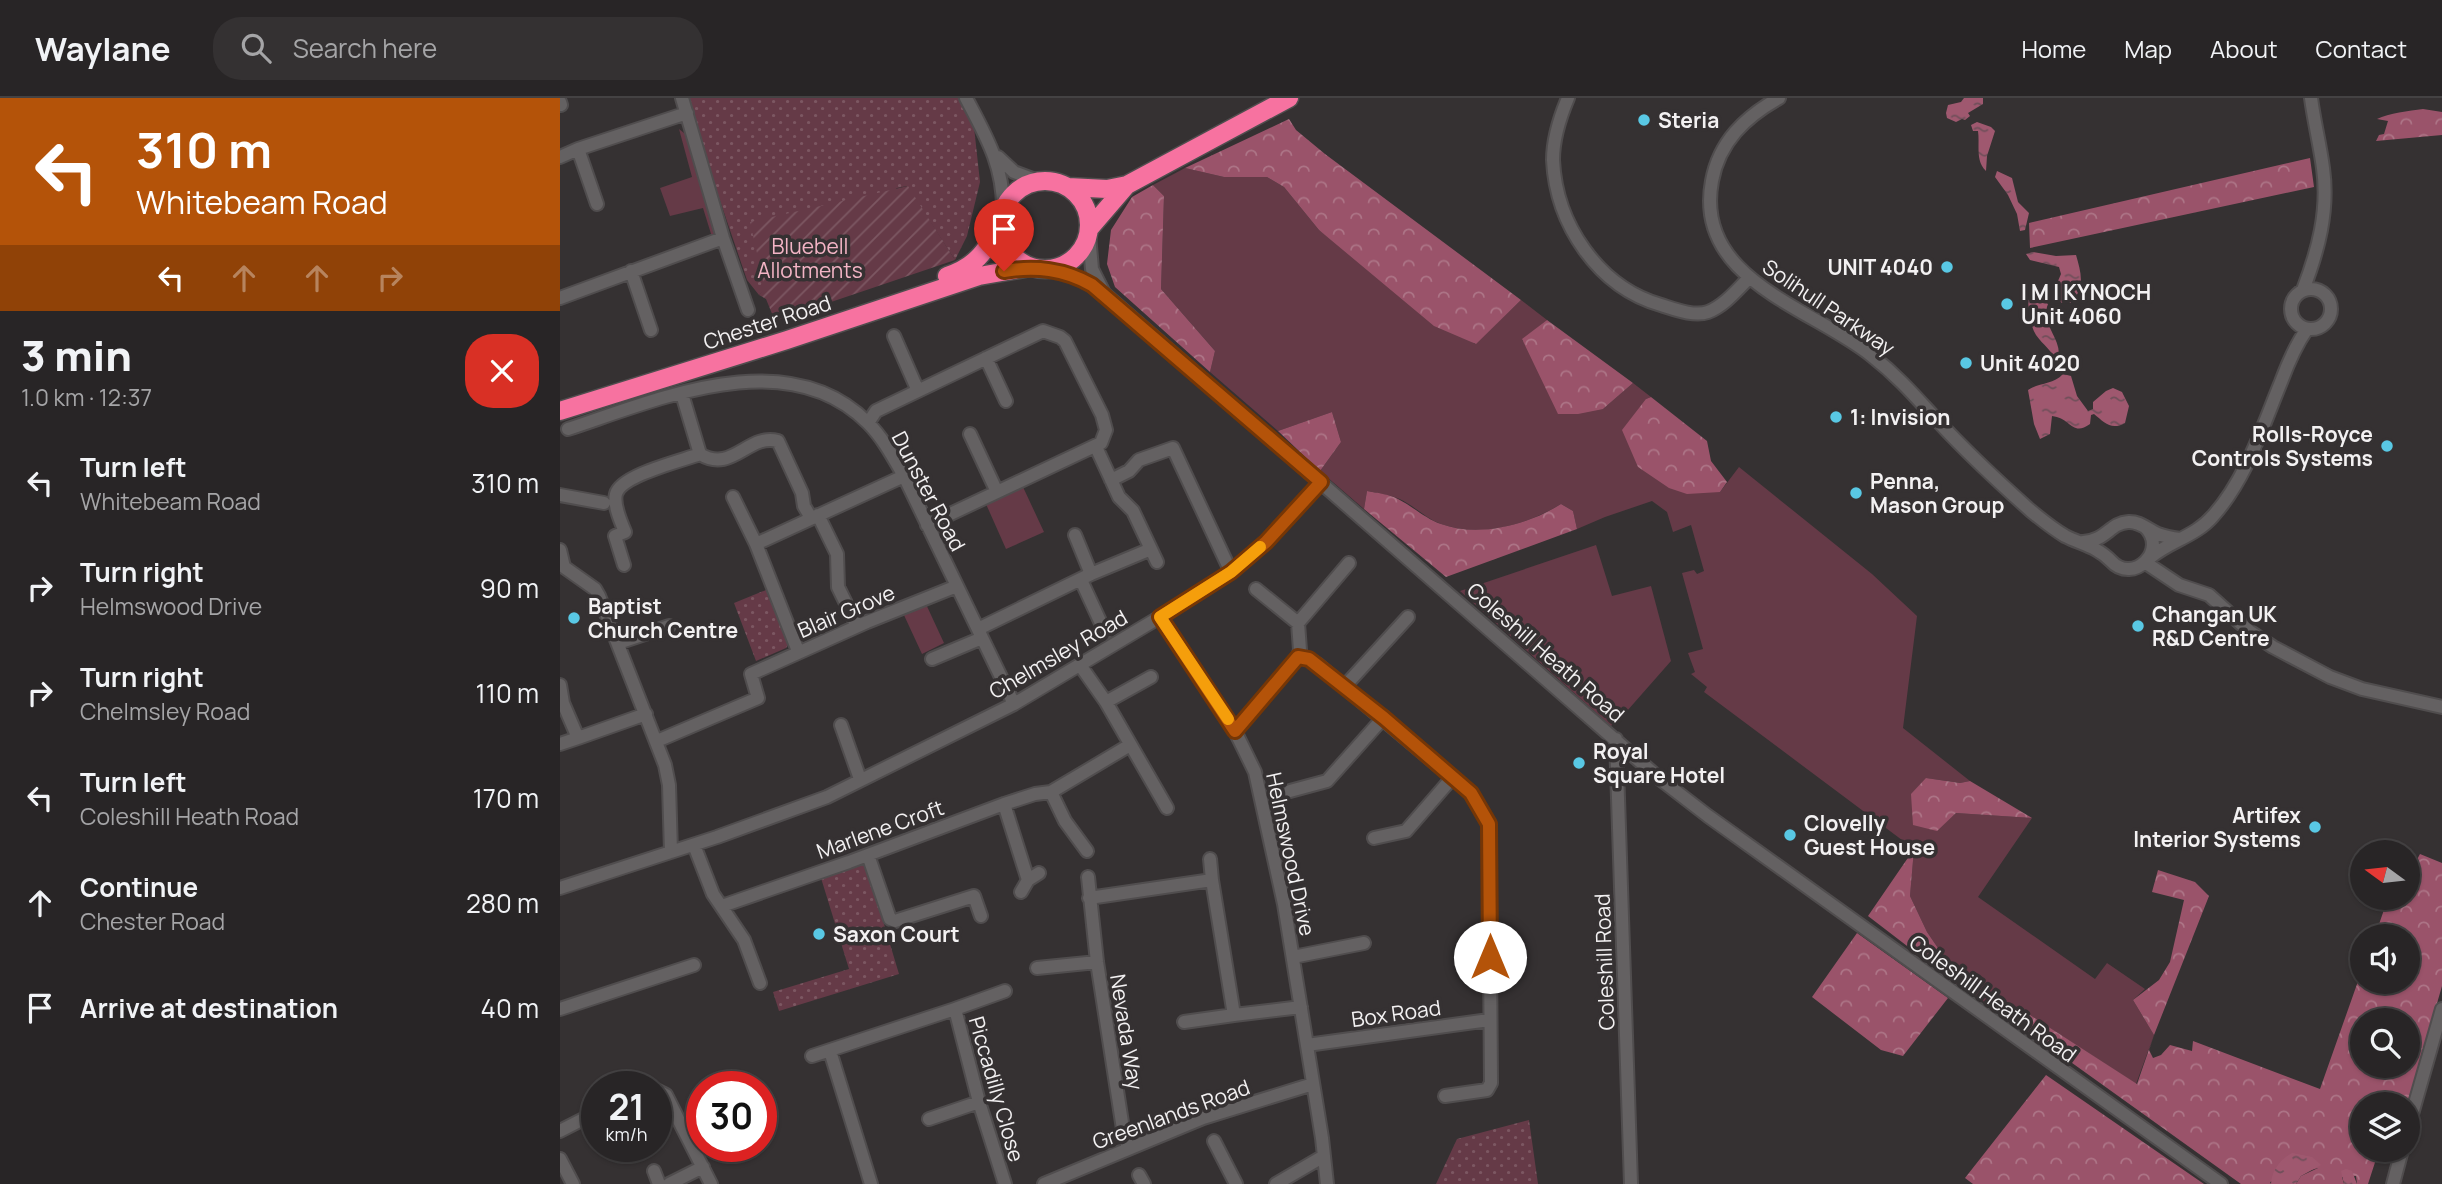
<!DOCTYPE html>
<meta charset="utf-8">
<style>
body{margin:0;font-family:Manrope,sans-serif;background:#343132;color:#f1f3f6;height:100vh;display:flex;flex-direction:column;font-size:26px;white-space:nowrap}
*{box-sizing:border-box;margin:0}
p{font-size:23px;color:#a5a5a7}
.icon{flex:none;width:38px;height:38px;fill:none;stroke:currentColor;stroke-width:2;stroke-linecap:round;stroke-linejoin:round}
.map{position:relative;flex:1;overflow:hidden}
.panel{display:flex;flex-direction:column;background:#282526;width:560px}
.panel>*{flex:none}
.guide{background:#b45309;color:#fff;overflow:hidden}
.needle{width:46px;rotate:285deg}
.fabs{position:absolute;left:1790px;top:742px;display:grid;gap:14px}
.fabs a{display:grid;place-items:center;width:70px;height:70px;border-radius:50%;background:#282526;box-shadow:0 2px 5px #0004,0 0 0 2px #444243;font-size:35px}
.speed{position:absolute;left:21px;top:973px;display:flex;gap:14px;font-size:35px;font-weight:700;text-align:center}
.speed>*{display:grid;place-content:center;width:91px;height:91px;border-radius:50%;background:#282526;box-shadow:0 2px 5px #0004,0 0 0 2px #444243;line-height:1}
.speed small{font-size:18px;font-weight:400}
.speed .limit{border:10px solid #d22;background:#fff;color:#111}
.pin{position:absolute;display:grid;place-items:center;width:60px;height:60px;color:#fff;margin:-72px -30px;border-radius:50% 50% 50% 0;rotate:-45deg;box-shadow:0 0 7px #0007}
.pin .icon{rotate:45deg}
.me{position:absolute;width:77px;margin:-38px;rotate:0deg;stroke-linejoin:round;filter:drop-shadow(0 0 5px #0008)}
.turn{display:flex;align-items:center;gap:24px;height:147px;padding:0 21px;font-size:32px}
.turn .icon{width:91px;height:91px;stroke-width:2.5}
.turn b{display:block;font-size:49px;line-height:60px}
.lanes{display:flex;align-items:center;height:66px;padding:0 21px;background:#0003;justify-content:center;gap:35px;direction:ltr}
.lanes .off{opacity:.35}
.round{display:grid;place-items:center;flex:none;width:74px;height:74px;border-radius:28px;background:#343132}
.headline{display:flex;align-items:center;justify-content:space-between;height:119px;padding:0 21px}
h1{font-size:42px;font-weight:800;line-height:52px}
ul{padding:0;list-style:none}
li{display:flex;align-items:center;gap:21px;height:105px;padding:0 21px}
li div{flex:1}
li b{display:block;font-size:26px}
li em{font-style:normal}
header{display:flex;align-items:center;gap:42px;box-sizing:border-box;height:98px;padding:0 35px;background:#282526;border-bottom:2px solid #444243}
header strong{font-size:33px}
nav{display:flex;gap:38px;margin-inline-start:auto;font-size:24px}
.search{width:490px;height:63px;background:#343132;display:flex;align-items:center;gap:18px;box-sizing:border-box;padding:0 24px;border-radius:28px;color:#a5a5a7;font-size:26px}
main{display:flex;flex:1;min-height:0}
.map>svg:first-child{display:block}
.grass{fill:#653a47}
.forest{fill:url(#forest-crowns);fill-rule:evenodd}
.park{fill:url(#park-dots)}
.garden{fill:url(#garden-furrows)}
.water{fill:url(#water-ripples)}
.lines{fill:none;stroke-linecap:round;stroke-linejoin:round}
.minor-casing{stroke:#504d4e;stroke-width:16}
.highway-casing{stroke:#504d4e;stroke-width:21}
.minor{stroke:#646162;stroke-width:12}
.highway{stroke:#f772a0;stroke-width:18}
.route-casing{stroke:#753606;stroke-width:18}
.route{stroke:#b45309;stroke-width:12}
.slow{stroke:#f59e0b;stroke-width:12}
.poi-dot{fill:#59c8e4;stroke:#353132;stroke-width:2.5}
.labels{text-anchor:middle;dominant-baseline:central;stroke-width:7;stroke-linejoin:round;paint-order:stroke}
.poi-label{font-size:21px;font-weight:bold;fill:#f3f1f2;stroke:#353132;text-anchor:start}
.park-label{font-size:21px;fill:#f3b4c5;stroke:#353132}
.street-label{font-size:21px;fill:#f3f1f2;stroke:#353132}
</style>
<header>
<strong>Waylane</strong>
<div class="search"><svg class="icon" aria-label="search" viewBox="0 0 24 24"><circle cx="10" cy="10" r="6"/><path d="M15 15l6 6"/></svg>Search here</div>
<nav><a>Home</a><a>Map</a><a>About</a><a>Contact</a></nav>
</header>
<main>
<section class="panel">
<div class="guide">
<div class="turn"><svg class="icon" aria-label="left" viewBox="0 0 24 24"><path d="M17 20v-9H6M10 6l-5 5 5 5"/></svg><div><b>310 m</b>Whitebeam Road</div></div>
<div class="lanes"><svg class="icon" aria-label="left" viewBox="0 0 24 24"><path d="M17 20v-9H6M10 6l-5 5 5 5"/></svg><svg class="icon off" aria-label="ahead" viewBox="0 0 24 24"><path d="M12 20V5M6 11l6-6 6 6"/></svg><svg class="icon off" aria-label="ahead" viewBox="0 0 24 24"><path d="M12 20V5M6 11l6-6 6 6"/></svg><svg class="icon off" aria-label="right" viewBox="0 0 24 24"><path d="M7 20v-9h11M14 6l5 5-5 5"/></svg></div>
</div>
<div class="headline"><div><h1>3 min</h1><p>1.0 km · 12:37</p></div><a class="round" style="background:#d93025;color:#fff"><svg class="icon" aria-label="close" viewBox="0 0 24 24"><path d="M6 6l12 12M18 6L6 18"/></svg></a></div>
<ul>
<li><svg class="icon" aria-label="left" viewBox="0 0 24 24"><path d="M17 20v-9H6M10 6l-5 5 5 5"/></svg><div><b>Turn left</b><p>Whitebeam Road</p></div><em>310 m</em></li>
<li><svg class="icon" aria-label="right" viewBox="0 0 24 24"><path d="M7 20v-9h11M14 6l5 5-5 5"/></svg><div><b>Turn right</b><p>Helmswood Drive</p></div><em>90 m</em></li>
<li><svg class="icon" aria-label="right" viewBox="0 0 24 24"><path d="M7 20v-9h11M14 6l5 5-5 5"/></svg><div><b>Turn right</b><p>Chelmsley Road</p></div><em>110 m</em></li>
<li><svg class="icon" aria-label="left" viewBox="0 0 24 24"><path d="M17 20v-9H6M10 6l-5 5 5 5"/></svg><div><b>Turn left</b><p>Coleshill Heath Road</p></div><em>170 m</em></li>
<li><svg class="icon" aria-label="ahead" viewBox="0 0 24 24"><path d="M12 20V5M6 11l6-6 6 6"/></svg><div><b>Continue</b><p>Chester Road</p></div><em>280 m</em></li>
<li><svg class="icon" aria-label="arrive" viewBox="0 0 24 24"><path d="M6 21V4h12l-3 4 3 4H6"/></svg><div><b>Arrive at destination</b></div><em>40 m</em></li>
</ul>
</section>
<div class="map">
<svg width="1882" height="1086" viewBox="0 0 1882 1086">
<defs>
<pattern id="forest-crowns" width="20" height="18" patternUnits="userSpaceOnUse" patternTransform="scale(1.75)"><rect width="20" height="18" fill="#9a536a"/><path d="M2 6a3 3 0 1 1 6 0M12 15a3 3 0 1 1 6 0" fill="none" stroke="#ad7587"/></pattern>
<pattern id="park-dots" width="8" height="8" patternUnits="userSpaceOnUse" patternTransform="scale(1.75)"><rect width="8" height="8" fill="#653a47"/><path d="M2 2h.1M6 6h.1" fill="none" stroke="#7c5762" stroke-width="1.8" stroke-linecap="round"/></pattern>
<pattern id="garden-furrows" width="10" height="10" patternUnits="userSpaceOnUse" patternTransform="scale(1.75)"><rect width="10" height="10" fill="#653a47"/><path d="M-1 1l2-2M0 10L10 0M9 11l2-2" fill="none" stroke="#7c5762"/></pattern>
<pattern id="water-ripples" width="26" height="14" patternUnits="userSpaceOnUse" patternTransform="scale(1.75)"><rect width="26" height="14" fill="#9f586f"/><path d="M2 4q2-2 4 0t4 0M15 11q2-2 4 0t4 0" fill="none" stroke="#704f5a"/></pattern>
</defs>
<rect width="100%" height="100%" fill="#353132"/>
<path class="grass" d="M119,31L129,39L156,132L152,139L143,110L110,118L100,90L132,79Z
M625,70L664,79H707L724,89L759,132L915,246L961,202L987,222L962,242L1043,311L1073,285L1091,299L1086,301L1160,394L1179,369L1312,476L1357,518L1343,630L1410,683L1400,685L1366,680L1377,732L1396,715L1472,720L1418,799L1535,881L1547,865L1585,891L1573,902L1594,937L1576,986L1464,913L1452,922L1394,884L1393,872L1367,834L1350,798L1354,751L1144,594L1147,589L1131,576L1135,574L1128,555L1143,551L1122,475L1134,472L1137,476L1144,473L1131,427L1113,434L1107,414L1092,403L1045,419L1017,431L1013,413L1001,406C967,427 920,440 881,426C864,420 851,404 834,399C826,396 816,395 807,393L804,411L760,373L781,344L772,314L718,333L650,274L655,253L601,191L604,98L593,87Z
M463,389L484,434L446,451L426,406Z
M1036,447L1052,498L1091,488L1111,563L1067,613L1051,628L900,493Z
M365,504L384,545L362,556L343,515Z"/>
<path class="forest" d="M1863,11L1882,14V37L1816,43L1819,37L1824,36L1828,23L1817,21C1829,15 1849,13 1863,11Z
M729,21L736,32L765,56L961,202L916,246L874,228L759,132L724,89L707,79H664L625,70Z
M1750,60L1754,89L1470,150L1469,125Z
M593,87L604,98L601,191L655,253L650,274L555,189L547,166L551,132L572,99Z
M987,222L1073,285L1043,311L1018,316H998L962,241Z
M1091,299L1147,343L1151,363L1167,384L1160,394L1127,396L1109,390L1078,369L1062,332L1086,301Z
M772,314L781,344L760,373L718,333Z
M807,393C817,395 829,396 838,401C852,408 866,421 881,426C919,440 968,427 1001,406L1013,413L1017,431L886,479L804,411Z
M1366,680L1400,685L1410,683L1472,720L1396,715L1377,733L1353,727L1351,696Z
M1354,751L1350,798L1367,834L1393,872L1394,884L1308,818Z
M1860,756L1882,765V888L1848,1006H1802V1052H1819L1808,1086H1797L1796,1078L1782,1079L1784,1086H1736L1741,1078L1758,1070L1710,1084L1711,1086H1681L1452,922L1464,913L1577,986L1594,937L1573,902L1599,882L1610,864L1624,802L1592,794L1598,772L1635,784L1649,798L1594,937L1589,952L1593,960L1601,957L1610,947L1632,953L1633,943L1760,991L1802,872V884H1848V838H1815L1828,800H1848V778ZM1802,922H1848V968H1802Z
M1297,835L1388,900L1343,958L1321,952L1252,899Z
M1486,977L1644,1086H1413L1405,1080Z"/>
<path class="park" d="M125,0H399L414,29L420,84L407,138L395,162L347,88L337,90L199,197L187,182Z
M206,492L228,547L226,550L196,563L174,505Z
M306,766L339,876L219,913L213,894L289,871L261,780Z
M969,1022L978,1086H876L897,1041Z"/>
<path class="garden" d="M348,88L395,162L215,223L206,201L199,197L205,191L190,124Z"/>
<path class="water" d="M1404,0H1423V6L1408,15L1410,18L1405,22L1402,21L1396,24L1387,20L1386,15L1388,7L1401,4Z
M1417,24L1431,29L1435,33L1427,58L1426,73C1415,63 1420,47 1418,33H1413L1411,27Z
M1437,73L1452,80L1458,104L1469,115L1465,132L1460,133L1457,116L1448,97L1435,79Z
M1473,154L1496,158L1516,157C1521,174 1526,191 1510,205H1502L1492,197L1501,176L1499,169L1470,162L1466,156Z
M1474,199H1480L1488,206C1479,228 1506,242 1497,265C1493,253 1483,247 1476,237C1470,227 1469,214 1468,202Z
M1503,276L1511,278L1517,298L1528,313L1533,311V304L1546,293L1553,290L1562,294L1569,308L1565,325C1551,333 1544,324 1534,316L1531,317L1530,326C1512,339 1511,320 1492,318L1490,336L1480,341L1474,326L1468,292C1480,284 1493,287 1503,276Z
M1732,1055L1752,1059L1761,1067L1741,1078L1736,1086H1711C1712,1072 1720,1062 1732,1055Z
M1786,1071L1792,1073L1797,1086H1784L1781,1073Z"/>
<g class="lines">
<defs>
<path id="minor" d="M122,0L163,140L188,212
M406,0C426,38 444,68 443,113
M1008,0C1000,19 993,41 993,62C996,126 1038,189 1101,207C1114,211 1134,219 1148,214C1164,208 1177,192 1189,180
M1219,0C1185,19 1159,44 1152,83C1133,182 1253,210 1312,258C1344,283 1363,308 1390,336C1416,363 1443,388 1471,413C1482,422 1493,431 1505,438C1521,446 1538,449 1551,463C1573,487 1609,452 1585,429
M0,4L1,7
M18,51L37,106
M0,59L18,51L127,15
M438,59L454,74L478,83
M529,137L532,171L543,193
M493,171L522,181L546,197L1100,681L1148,718L1661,1086
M71,173L91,232
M1731 211a20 20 0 1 1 40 0a20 20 0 1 1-40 0Z
M1743,192C1758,153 1769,113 1763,70C1760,47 1754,23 1751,0
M0,200L163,140
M334,238L358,293
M426,260L446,303
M122,296L140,356C172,376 188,335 218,343L242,395L244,408L251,420
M308,325L316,313L483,233L500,239L505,243L542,317L546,332L541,345L367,427
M8,331C99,301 228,244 308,325C323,340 333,359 344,378L454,606
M410,336L437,394
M536,349L559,399L573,413L597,464
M551,382L569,373L579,362L613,350L671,474
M0,397L44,405
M173,399L196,446
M258,417L277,456L278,489L297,528
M515,437L531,476
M1523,444C1546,443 1550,425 1568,424C1580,423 1588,432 1598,436C1606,439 1613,440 1620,441
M0,452L4,469
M1591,459C1610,443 1636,438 1653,418C1686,381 1702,330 1721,284C1728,265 1735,248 1747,231
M1586,465L1619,487L1649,497L1689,533L1713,549L1770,579L1802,591L1882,609
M64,467L55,438L65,434C61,424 53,407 56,396C61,377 121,363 140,356
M4,469L35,491L39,498L105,667L109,687L111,754
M521,482L545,534
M696,491L738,525L740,552L738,559L749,561L757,566L911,695L929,726L931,985L927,992L885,998
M600,519L675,633L695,674L724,806L762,1040L767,1086
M738,525L789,465
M418,531L531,476L591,451
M58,545L109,528
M238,553L196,446L344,378
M372,561L422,540
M520,567L546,604L607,710
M0,587L3,605L0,606
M785,588L848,519
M546,604L591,579
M3,605L18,640L86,616
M281,627L300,681
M675,633L738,559
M1056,641L1071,1086
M97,643L198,600L191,576L307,524L397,488
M0,646L18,640
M730,693L767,683L824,619
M491,694L505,723L527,753
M444,706L468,782
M814,740L846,733L892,680
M134,747L153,796L184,842L200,885
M308,757L330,821L335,823L414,798L421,818
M650,761L652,782
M528,779L537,864L563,1031L568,1051
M0,790L157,739L267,699L454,606L600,519L671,474L706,444L761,384
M461,794L468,782L479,775
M529,800L652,782L674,917L741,909
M162,808L289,764L444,706L475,696L491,694L570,647
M733,859L804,845
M477,870L537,864
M0,911L134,867
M395,911L445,893
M624,924L674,917
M747,947L929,922
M270,953L311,1086
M252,958L395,911L419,1004L445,1086
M96,992L106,997L151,1086
M369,1021L419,1004
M124,1028L142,1019
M1848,1030L1882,911
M0,1033L37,1014
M654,1043L676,1086
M0,1061L13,1086
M94,1073L99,1086
M579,1077L584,1086
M109,1086L143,1069
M484,1086L643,1020L753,986
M716,1086L764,1058
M1833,1086L1842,1052"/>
<path id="highway" d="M441 127a44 44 0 1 1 88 0a44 44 0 1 1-88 0Z
M508,89L547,91L567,87L729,0
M530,130L567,87
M387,178C417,168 425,153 441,127
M0,313L227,242L419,178L470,169"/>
</defs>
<use href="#minor" class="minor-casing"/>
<use href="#highway" class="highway-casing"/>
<use href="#minor" class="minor"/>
<use href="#highway" class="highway"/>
</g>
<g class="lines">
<defs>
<path id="route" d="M444,173C476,168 504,171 532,187L761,384L706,444L671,474L600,519L675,633L738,559L749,561L824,620L911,695L929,726L930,859"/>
</defs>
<use href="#route" class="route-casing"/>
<use href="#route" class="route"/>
<path class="slow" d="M668,621L600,519L671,474L700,449"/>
</g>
<g class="poi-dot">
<circle cx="1084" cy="22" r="7"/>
<circle cx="1387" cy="169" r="7"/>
<circle cx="1447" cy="206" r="7"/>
<circle cx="1406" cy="265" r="7"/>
<circle cx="1276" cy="319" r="7"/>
<circle cx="1827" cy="348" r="7"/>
<circle cx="1296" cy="395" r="7"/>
<circle cx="14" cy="520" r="7"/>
<circle cx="1578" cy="528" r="7"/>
<circle cx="1019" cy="665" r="7"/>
<circle cx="1755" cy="729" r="7"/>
<circle cx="1230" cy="737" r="7"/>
<circle cx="259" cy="836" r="7"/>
</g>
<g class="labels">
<g class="poi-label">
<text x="1098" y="22">Steria</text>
<text x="1373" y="169" text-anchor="end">UNIT 4040</text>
<text x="1461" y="194">I M I KYNOCH<tspan x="1461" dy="24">Unit 4060</tspan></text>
<text x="1420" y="265">Unit 4020</text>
<text x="1290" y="319">1: Invision</text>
<text x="1813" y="336" text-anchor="end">Rolls-Royce<tspan x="1813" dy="24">Controls Systems</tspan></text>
<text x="1310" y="383">Penna,<tspan x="1310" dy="24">Mason Group</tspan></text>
<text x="28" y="508">Baptist<tspan x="28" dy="24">Church Centre</tspan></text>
<text x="1592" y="516">Changan UK<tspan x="1592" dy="24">R&amp;D Centre</tspan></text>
<text x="1033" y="653">Royal<tspan x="1033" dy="24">Square Hotel</tspan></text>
<text x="1741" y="717" text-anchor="end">Artifex<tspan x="1741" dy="24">Interior Systems</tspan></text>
<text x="1244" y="725">Clovelly<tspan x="1244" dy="24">Guest House</tspan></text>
<text x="273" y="836">Saxon Court</text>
</g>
<g class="park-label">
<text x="250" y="148">Bluebell<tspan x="250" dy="24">Allotments</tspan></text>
</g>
<g class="street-label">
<text transform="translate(1269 209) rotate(34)">Solihull Parkway</text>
<text transform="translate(207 224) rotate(-18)">Chester Road</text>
<text transform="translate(369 393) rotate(62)">Dunster Road</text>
<text transform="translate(286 513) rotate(-23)">Blair Grove</text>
<text transform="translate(986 554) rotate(41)">Coleshill Heath Road</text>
<text transform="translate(498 556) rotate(-30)">Chelmsley Road</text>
<text transform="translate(320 731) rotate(-20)">Marlene Croft</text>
<text transform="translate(731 756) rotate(78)">Helmswood Drive</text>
<text transform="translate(1044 864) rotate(-92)">Coleshill Road</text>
<text transform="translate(1433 900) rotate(36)">Coleshill Heath Road</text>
<text transform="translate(836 915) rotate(-8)">Box Road</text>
<text transform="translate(567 934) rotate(81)">Nevada Way</text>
<text transform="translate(437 991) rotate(74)">Piccadilly Close</text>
<text transform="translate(611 1016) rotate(-20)">Greenlands Road</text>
</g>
</g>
</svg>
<div class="fabs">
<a><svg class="needle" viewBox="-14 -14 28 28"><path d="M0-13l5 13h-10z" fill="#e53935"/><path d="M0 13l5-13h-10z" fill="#a5a5a7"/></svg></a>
<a><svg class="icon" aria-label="sound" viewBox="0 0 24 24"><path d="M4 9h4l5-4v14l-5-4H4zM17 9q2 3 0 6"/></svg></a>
<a><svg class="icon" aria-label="search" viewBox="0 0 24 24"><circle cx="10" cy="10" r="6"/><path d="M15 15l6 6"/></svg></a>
<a><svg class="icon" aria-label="layers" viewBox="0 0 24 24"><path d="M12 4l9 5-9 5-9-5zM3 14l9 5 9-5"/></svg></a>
</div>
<div class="speed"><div>21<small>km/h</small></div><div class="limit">30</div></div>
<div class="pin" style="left:444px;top:173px;background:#d93025"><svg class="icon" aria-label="arrive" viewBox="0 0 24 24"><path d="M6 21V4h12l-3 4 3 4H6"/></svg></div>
<svg class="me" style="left:930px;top:859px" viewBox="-20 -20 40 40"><circle r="19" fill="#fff"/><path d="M0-13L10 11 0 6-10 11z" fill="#b45309"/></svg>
</div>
</main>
